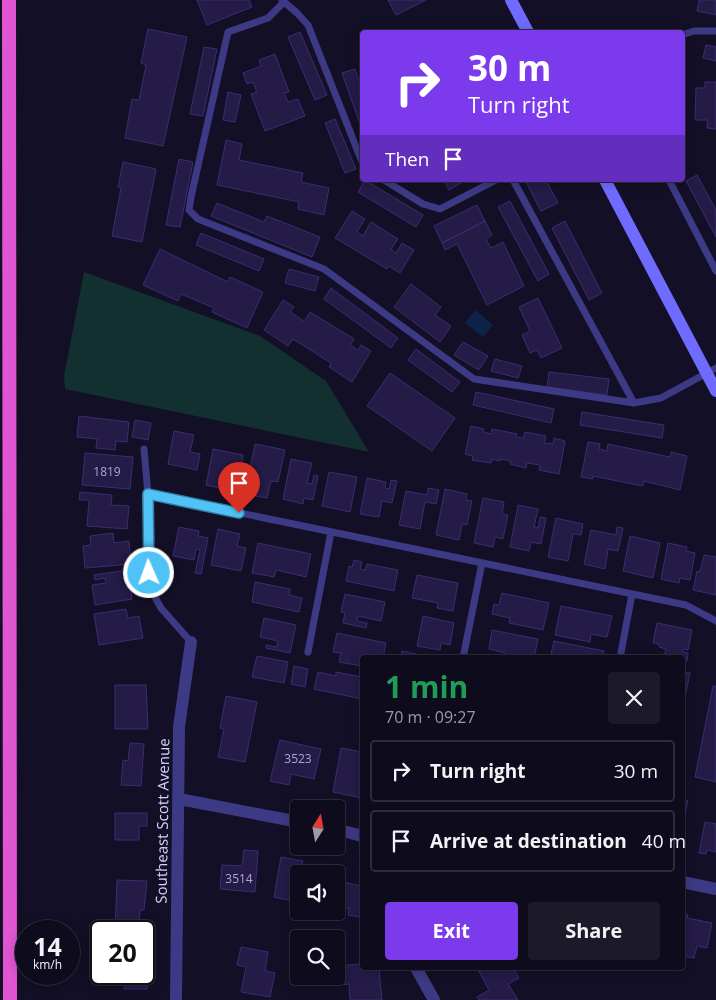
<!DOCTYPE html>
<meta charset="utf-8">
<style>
body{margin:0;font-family:"Open Sans",sans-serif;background:#1c1929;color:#f1f3f6;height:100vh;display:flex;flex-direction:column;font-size:19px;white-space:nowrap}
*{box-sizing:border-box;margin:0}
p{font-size:16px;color:#9b9ba3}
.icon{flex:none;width:28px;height:28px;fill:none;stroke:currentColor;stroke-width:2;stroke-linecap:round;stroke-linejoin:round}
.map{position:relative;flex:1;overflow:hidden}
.sheet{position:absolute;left:360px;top:655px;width:325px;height:315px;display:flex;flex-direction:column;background:#0e0b1c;border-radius:5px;box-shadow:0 2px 12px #0003,0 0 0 1px #2e2b3b}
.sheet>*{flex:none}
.guide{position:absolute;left:360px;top:30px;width:325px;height:152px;border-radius:5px;box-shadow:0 2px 12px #0003,0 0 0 1px #2e2b3b;background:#7c3aed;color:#fff;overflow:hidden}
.needle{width:32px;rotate:11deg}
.tools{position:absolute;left:290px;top:800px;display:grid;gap:10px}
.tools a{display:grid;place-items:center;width:55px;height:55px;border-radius:5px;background:#0e0b1c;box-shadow:0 2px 12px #0003,0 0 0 1px #2e2b3b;font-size:25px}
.speed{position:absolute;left:15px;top:920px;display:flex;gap:10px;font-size:25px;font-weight:700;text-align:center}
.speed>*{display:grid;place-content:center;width:65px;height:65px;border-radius:50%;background:#0e0b1c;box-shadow:0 2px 12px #0003,0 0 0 1px #2e2b3b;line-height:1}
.speed small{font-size:12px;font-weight:400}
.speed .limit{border:2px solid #111;border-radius:8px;background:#fff;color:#111}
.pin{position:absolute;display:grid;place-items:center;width:42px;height:42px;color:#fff;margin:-51px -21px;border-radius:50% 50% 50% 0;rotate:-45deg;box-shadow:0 0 5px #0007}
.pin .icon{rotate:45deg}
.me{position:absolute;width:55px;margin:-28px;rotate:358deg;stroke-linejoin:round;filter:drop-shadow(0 0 4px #0008)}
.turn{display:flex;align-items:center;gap:18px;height:105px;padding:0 25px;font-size:22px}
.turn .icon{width:65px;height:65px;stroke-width:2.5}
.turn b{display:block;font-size:35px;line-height:42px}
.then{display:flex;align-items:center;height:48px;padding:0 25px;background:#0003;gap:10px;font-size:19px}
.round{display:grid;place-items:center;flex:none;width:52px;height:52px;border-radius:5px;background:#1c1929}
.summary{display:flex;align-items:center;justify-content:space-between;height:85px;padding:0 25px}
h1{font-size:30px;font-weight:700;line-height:38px;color:#1e9e55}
.button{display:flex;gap:10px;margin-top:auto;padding:10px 25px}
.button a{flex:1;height:58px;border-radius:5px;background:#7c3aed;color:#fff;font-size:20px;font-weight:700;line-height:58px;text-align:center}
.button a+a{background:#1c1929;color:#f1f3f6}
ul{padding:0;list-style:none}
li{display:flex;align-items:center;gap:15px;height:62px;margin:0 10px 8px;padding:0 15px;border:2px solid #2e2b3b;border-radius:5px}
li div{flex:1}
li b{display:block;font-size:19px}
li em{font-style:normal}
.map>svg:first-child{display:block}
.green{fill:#12302f}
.water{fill:#0c2248}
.building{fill:#241b47;stroke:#3b2d73}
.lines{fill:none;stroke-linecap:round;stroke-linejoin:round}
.service{stroke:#3d3a85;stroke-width:7}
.minor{stroke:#3d3a85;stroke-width:12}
.secondary{stroke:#6f6bff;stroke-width:12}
.trunk{stroke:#e055d1;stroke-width:14}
.route-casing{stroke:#337fa1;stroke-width:12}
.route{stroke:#4fc3f7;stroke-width:9}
.labels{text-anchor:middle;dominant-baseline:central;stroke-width:4;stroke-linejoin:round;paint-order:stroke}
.number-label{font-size:12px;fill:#aca6d1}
.street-label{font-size:15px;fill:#d9d4ff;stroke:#130f26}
</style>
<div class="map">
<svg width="716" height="1000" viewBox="0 0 716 1000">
<rect width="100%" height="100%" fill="#130f26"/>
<path class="green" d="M84,272L260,336L326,381L369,452L65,389L64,376Z"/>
<path class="water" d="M475,310L493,325L483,337L465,323Z"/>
<path class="building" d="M197,0H249L252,7L207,25Z
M388,0H426L396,15Z
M699,0H716V15L697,11Z
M148,29L187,37L163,146L125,138L132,99L139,100L146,65L141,63Z
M300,32L327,95L315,100L288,37Z
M706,45L716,47V61L703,58Z
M204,47L217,49L203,116L190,114Z
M275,54L289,92L284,93L288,102L298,99L305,116L265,131L251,94L257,92L253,82L247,84L243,73L261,66L259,60Z
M355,69L362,89V130L342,73Z
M705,82H716V129L707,128L708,120H695L696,88H705Z
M228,92L241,95L235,122L223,120Z
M335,119L356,169L345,173L325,123Z
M226,140L242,144L239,160L303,173L301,182L329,188L324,215L298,209L299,202L217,185Z
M179,159L193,162L180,227L166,225Z
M123,162L156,169L142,242L112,236L121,188L118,187Z
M697,175L716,210V237L686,181Z
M365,180L423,215L416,227L358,192Z
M444,180H466L449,190Z
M525,180H546L558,203L541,211Z
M510,201L549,274L538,281L498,207Z
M217,203L264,222L267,216L320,237L312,257L211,216Z
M477,205L485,221L442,243L434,226Z
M352,211L365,219L357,232L363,236L371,222L398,239L391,249L396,253L402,243L414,250L400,273L389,266L387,269L335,238Z
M485,221L492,235L486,239L491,248L503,242L524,286L487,305L457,244L445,250L442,243Z
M565,221L602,293L589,300L552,228Z
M201,233L264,259L259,271L196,245Z
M160,249L228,282L230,277L263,292L247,328L212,312L214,308L181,294L178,301L143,285Z
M289,269L319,277L315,291L285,283Z
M411,284L441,307L435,315L451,326L440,342L394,307Z
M331,288L398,338L391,348L324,299Z
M538,298L562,348L541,358L537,350L530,353L522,335L530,331L519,307Z
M283,300L294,307L290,312L304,321L310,312L354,339L350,345L358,350L361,345L371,351L352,382L329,367L331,363L293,339L288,346L264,330Z
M463,342L488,356L479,370L454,355Z
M416,349L460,382L452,392L408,360Z
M495,359L522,366L518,378L491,371Z
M549,372L609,379L607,395L547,387Z
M390,373L455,418L432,451L367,406Z
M476,392L554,409L551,423L473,405Z
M582,412L664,425L662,438L580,425Z
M79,416L129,422L127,442L116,441L115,450L96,448L97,439L77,437Z
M135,420L151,423L148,440L132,437Z
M471,426L484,429L483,432L491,434L492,429L517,434L516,437L523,438L525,432L546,436L544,443L553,444L554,438L565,441L559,474L539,470L540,465L527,463L526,468L510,464L511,461L500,459V461L492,459L491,463L472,460L473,456L465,454Z
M174,431L194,435L190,452L200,454L197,470L168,464Z
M588,442L600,444L599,449L607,451L608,444L670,457L671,452L687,456L680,490L644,481L643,486L593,476V479L581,477Z
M255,444L285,450L278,482L271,481L267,498L245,494Z
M213,449L243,455L241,467L233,466L229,490L206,485Z
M85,453L133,457L130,489L82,485Z
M291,459L312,463L307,483L312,484L314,475L318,476L313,500L304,498L303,504L283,499Z
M329,472L357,477L350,512L322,506Z
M367,478L386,482L385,488L389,489L391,480L397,481L392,503L382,501L379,517L360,514Z
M428,488L439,490L436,504L425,502L420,529L399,525L406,491L427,495Z
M445,489L467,494L466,500L472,501L467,525L462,524L459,540L436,535Z
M80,492L112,495L111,505L129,506L127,529L87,526L89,500H79Z
M483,498L504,502L502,514L508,515L503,539L495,537L493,547L474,543Z
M518,505L538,509L534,527L538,528L540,517L546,518L541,544L531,542L529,551L510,547Z
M556,518L583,524L581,535L573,534L568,561L548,557Z
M179,527L199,531L198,536L208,538L201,574L195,573L200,550L196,549L194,560L173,556Z
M617,527L623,528L618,551L608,549L605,569L584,564L591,530L616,535Z
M218,529L240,534L237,546L246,548L241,571L211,565Z
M113,533L114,543L129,541L131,564L85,568L83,546L91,545L90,536Z
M630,536L660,543L653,578L623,571Z
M258,543L311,554L306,577L276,570L274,577L252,573Z
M668,543L687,547L686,551L695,553L690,580L680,578L679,583L661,579Z
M704,555L716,557V595L693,590L697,571L700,572Z
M354,560L362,562L360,569L365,570L367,564L398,570L394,591L346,581L349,566L352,567Z
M128,570L132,599L95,605L92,585L106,583L105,578L95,580L94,575Z
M417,575L458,583L453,611L437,608L438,603L412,598Z
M255,582L290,589L289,595L302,598L299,612L252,602Z
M502,593L549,603L543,630L509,623L510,618L492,614L494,604L499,605Z
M345,594L385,602L381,621L358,616L357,621L367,623L366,628L343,623L345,613L341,612Z
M561,606L612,616L607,637L591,634L590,642L555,635Z
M126,609L128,618L139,616L143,638L99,645L94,614Z
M423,616L454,623L450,645L441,643L440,650L417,646Z
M264,618L296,625L290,653L266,648V645L277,647L278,641L260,637Z
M657,623L692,630L688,650L683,649L682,652L688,653L687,661L682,660V658L664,657L666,649L659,647V644L653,643Z
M492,630L538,639L534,658H504L505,653L489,649Z
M337,633L386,643L383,658H362V666L339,662L341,653L333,652Z
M554,641L604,651L603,658H550Z
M402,651L433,658H401Z
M257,656L288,662L284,683L252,677Z
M294,666L308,669L305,687L291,684Z
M318,672L336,676V672L362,677V699L314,689Z
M682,672L690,673L685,697L682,696Z
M115,685H146L148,729H115Z
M713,686H716V782L695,777Z
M226,696L257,702L245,762L218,757L224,729L220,728Z
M280,740L321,749L314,779L291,774L289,785L270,781Z
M130,743L144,744L141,786L121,785L123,760L128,761Z
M341,748L362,752V798L333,792Z
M682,800L688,801L682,826Z
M115,813H147V826H139V840H115Z
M705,822L716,824V852L707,850L706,854L699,853Z
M244,850L258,851L255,892L220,889L222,865L242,866Z
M281,857L303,861L299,874V902L274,897Z
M117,880L147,881L144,910H140L139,931L115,930Z
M337,881L362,886V911L360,917L348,915L349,908L336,906Z
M682,913L688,915L687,918L712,923L707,948L697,946L694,958L682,956Z
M241,947L268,952L265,971L275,973L270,997L241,992L246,967L237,965Z
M144,957H148L147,989H124L125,974H144Z
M362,964V968H379L382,1000H350L349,984L339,985L337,966Z
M477,968H513L519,978L508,984L518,1000H479L477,997L489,990Z"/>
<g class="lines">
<path class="service" d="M282,0L297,13L308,25L362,162
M284,2L268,18L228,32L191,197L189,210L198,219L324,269L474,379L634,403L661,398L716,368
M682,35L694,31H716
M384,180L423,204L440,209L496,180
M513,180L634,403
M669,180L716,271
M144,449L148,494L150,588L161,608L191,642
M148,494L686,605L716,621
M308,652L331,532
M463,658L482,563
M620,658L632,594"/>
<path class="minor" d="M179,799L299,822
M336,829L362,836
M682,882L716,889
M416,968L434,1000
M176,1000L179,727L191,642"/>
<path class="secondary" d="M511,0L528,32
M605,180L716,391"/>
<path class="trunk" d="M9,0L10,1000"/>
</g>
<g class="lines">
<defs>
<path id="route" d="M149,573L148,494L239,513"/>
</defs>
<use href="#route" class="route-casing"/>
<use href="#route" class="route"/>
</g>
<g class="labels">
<g class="number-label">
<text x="107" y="471">1819</text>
<text x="298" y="758">3523</text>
<text x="239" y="878">3514</text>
</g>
<g class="street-label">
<text transform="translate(162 821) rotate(-89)">Southeast Scott Avenue</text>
</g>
</g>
</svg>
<div class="tools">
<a><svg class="needle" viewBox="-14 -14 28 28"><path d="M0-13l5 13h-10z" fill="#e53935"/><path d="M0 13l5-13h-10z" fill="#9b9ba3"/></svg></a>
<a><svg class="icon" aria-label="sound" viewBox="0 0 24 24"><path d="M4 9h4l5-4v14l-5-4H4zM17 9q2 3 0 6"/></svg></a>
<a><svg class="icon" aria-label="search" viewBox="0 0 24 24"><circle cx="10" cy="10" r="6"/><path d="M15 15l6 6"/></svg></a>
</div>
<div class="speed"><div>14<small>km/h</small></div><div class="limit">20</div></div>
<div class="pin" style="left:239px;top:513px;background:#d93025"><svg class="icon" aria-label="arrive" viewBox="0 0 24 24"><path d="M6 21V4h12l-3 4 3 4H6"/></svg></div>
<svg class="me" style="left:149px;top:573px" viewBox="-20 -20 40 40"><circle r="17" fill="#4fc3f7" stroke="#fff" stroke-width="3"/><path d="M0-11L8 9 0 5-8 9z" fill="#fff"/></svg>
<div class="guide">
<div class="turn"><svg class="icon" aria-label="right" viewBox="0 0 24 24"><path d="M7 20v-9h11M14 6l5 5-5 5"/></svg><div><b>30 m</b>Turn right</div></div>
<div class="then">Then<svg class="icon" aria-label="arrive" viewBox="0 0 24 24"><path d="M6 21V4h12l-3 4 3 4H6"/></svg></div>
</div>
<section class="sheet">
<div class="summary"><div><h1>1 min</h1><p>70 m · 09:27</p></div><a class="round"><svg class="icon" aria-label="close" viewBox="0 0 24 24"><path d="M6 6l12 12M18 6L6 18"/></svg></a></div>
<ul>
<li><svg class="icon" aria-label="right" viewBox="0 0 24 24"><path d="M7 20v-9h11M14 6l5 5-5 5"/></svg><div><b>Turn right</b></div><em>30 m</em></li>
<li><svg class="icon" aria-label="arrive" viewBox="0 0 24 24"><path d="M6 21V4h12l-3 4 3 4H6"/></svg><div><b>Arrive at destination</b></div><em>40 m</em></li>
</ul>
<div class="button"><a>Exit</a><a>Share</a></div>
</section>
</div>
